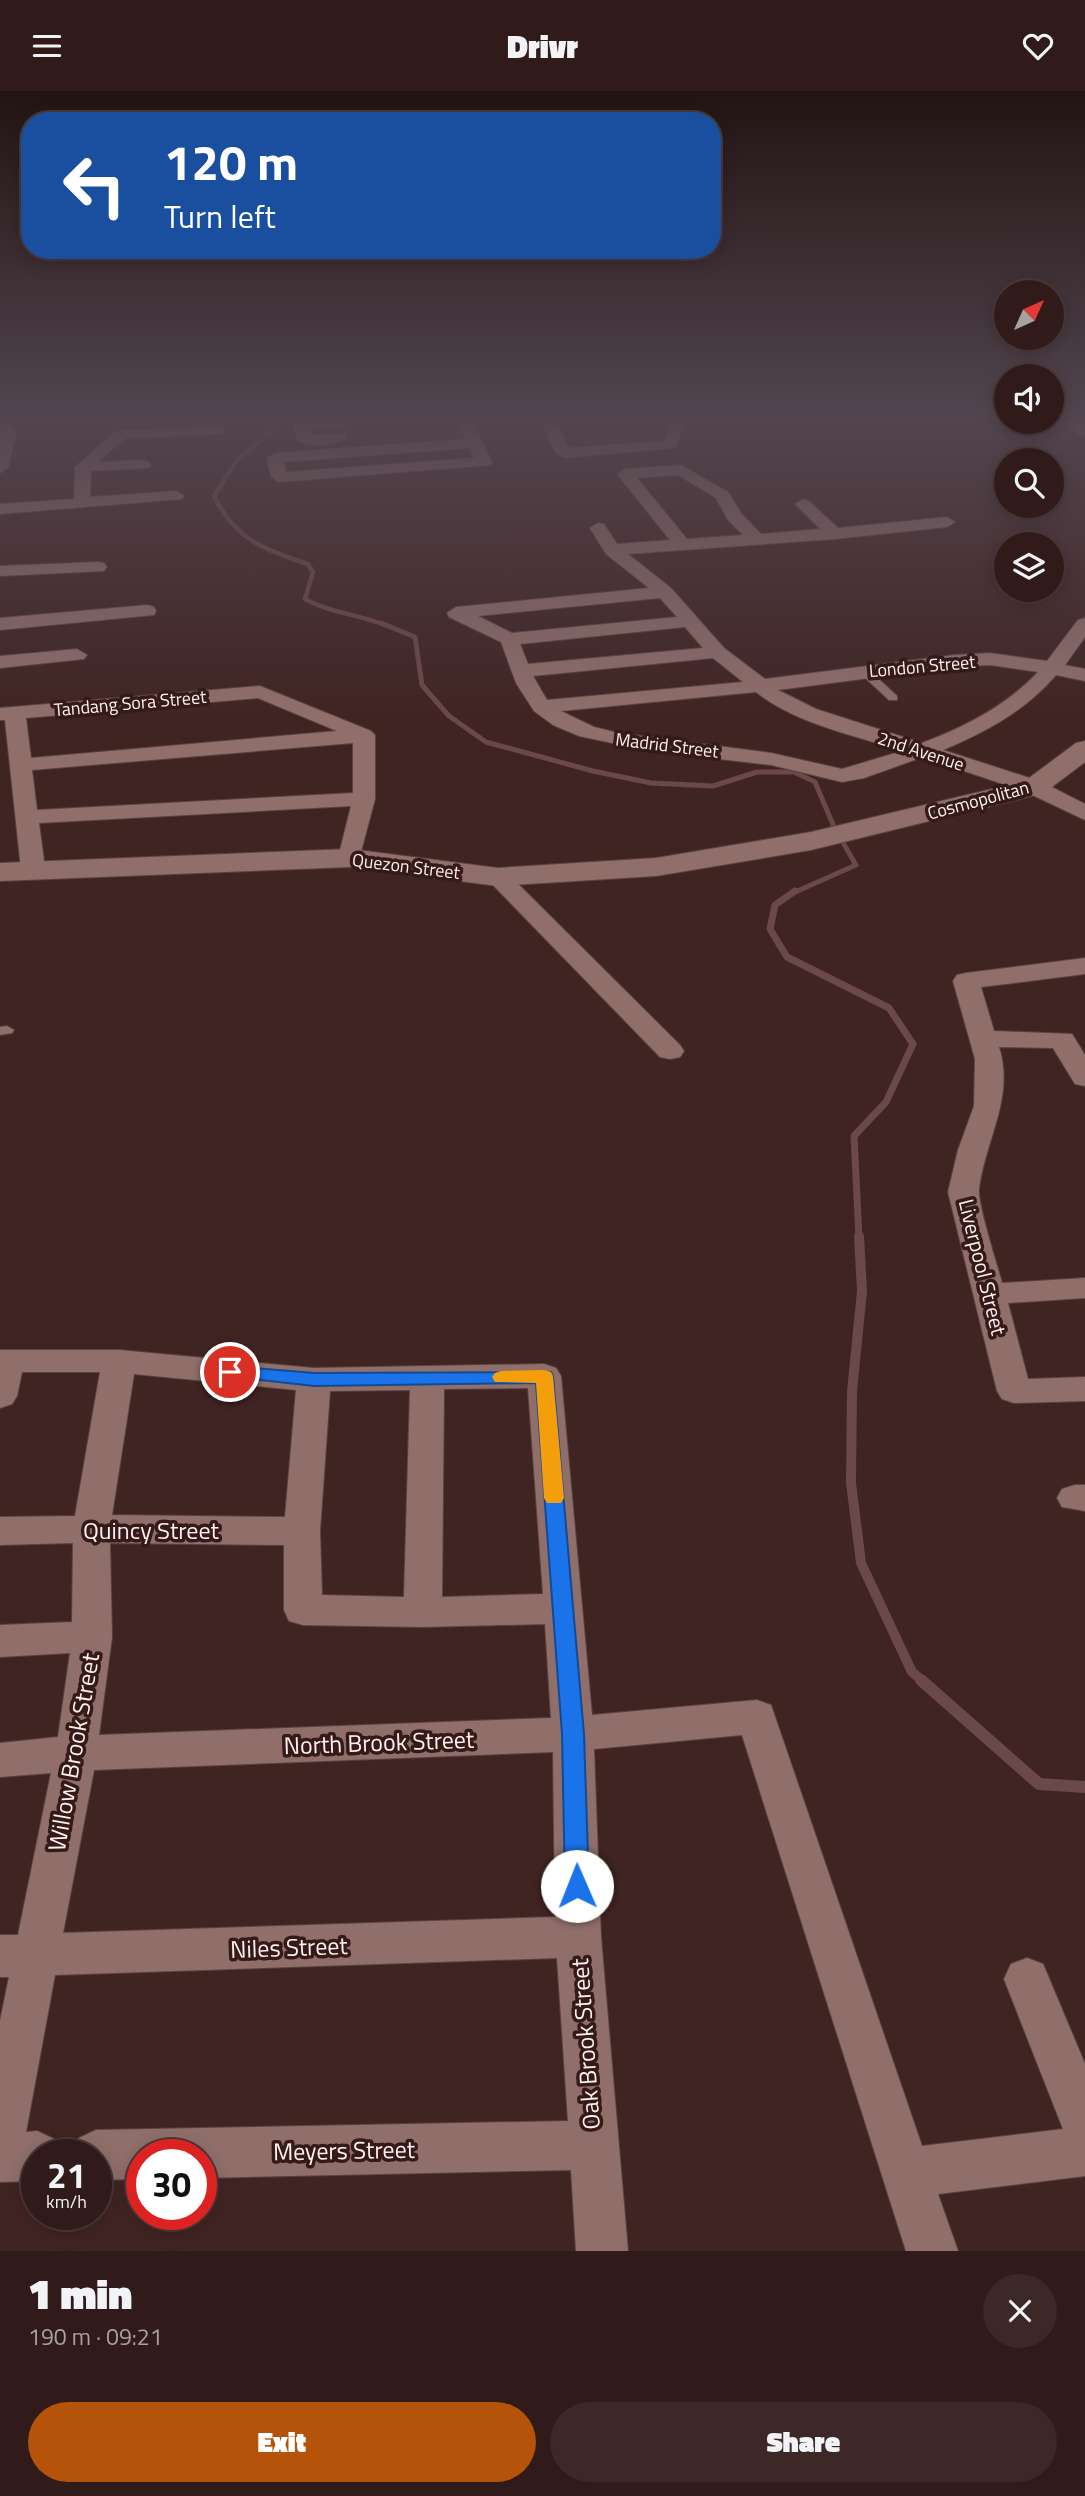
<!DOCTYPE html>
<meta charset="utf-8">
<style>
body{margin:0;font-family:"Titillium Web",sans-serif;background:#3c2827;color:#f1f3f6;height:100vh;display:flex;flex-direction:column;font-size:26px;white-space:nowrap}
*{box-sizing:border-box;margin:0}
p{font-size:23px;color:#a8a1a2}
.icon{flex:none;width:38px;height:38px;fill:none;stroke:currentColor;stroke-width:2;stroke-linecap:round;stroke-linejoin:round}
.map{position:relative;height:2160px;overflow:hidden}
.panel{display:flex;flex-direction:column;background:#301b1a;flex:1}
.panel>*{flex:none}
.hud{position:absolute;left:21px;top:21px;width:700px;height:147px;border-radius:28px;box-shadow:0 4px 18px #0003,0 0 0 2px #4b3939;background:#1a4fa0;color:#fff;overflow:hidden}
.needle{width:46px;rotate:45deg}
.fabs{position:absolute;left:994px;top:189px;display:grid;gap:14px}
.fabs a{display:grid;place-items:center;width:70px;height:70px;border-radius:50%;background:#301b1a;box-shadow:0 4px 18px #0003,0 0 0 2px #4b3939;font-size:35px}
.speed{position:absolute;left:21px;top:2048px;display:flex;gap:14px;font-size:35px;font-weight:700;text-align:center}
.speed>*{display:grid;place-content:center;width:91px;height:91px;border-radius:50%;background:#301b1a;box-shadow:0 4px 18px #0003,0 0 0 2px #4b3939;line-height:1}
.speed small{font-size:18px;font-weight:400}
.speed .limit{border:10px solid #d22;background:#fff;color:#111}
.pin{position:absolute;display:grid;place-items:center;width:60px;height:60px;color:#fff;margin:-30px;border:4px solid #fff;border-radius:50%;box-shadow:0 2px 7px #0007}
.me{position:absolute;width:77px;margin:-38px;rotate:359deg;stroke-linejoin:round;filter:drop-shadow(0 0 5px #0008)}
.turn{display:flex;align-items:center;gap:24px;height:147px;padding:0 28px;font-size:32px}
.turn .icon{width:91px;height:91px;stroke-width:2.5}
.turn b{display:block;font-size:49px;line-height:60px}
.round{display:grid;place-items:center;flex:none;width:74px;height:74px;border-radius:37px;background:#3c2827}
.head{display:flex;align-items:center;justify-content:space-between;height:119px;padding:0 28px}
h1{font-size:42px;font-weight:800;line-height:52px}
.action{display:flex;gap:14px;margin-top:auto;padding:14px 28px}
.action a{flex:1;height:80px;border-radius:42px;background:#b45309;color:#fff;font-size:28px;font-weight:800;line-height:80px;text-align:center}
.action a+a{background:#3c2827;color:#f1f3f6}
header{display:flex;justify-content:space-between;align-items:center;height:91px;padding:0 28px;background:#301b1a;font-size:32px;font-weight:800}
.map>svg:first-child{display:block}
.lines{fill:none;stroke-linecap:round;stroke-linejoin:round}
.stream-far4{stroke:#6b4849;stroke-width:4.5}
.stream-far3{stroke:#6b4849;stroke-width:5}
.stream-far2{stroke:#6b4849;stroke-width:7}
.stream-far1{stroke:#6b4849;stroke-width:10}
.stream{stroke:#6b4849;stroke-width:12}
.service-casing{stroke:#5a4342;stroke-width:2}
.minor-casing{stroke:#5a4342;stroke-width:2}
.tertiary-casing{stroke:#5a4342;stroke-width:2}
.service{fill:#906f6b;fill-rule:evenodd}
.minor{fill:#906f6b;fill-rule:evenodd}
.tertiary{fill:#906f6b;fill-rule:evenodd}
.route{fill:#1a73e8;stroke:#114b97;stroke-width:2}
.slow{fill:#f59e0b}
.labels{text-anchor:middle;dominant-baseline:central;stroke-width:7;stroke-linejoin:round;paint-order:stroke}
.far-street-label{font-size:18px;fill:#fdf1f0;stroke:#351a18}
.street-label{font-size:21px;fill:#fdf1f0;stroke:#351a18}
.near-street-label{font-size:24px;fill:#fdf1f0;stroke:#351a18}
</style>
<header><svg class="icon" aria-label="menu" viewBox="0 0 24 24"><path d="M4 6h16M4 12h16M4 18h16"/></svg>Drivr<svg class="icon" aria-label="heart" viewBox="0 0 24 24"><path d="M12 20l-8-8c-3-5 5-10 8-4 3-6 11-1 8 4z"/></svg></header>
<div class="map">
<svg width="1085" height="2160" viewBox="0 0 1085 2160">
<rect width="100%" height="100%" fill="#402422"/>
<g class="lines">
<path class="stream-far4" d="M284,324L272,340L237,369L214,405C235,448 264,459 308,473L313,481L305,508C330,522 358,523 385,534"/>
<path class="stream-far3" d="M381,532L415,546L422,594L449,625L486,651L593,680L651,692L713,695L757,681H794L815,691L834,736L856,774L793,802"/>
<path class="stream-far2" d="M795,800L775,814L770,838L787,866L889,917L913,953L886,1011L854,1045L859,1147"/>
<path class="stream-far1" d="M859,1145L862,1200L852,1300L851,1392L861,1472L912,1581L923,1590"/>
<path class="stream" d="M921,1589L1039,1693L1085,1696"/>
<defs>
<path id="service" d="M860,578H868L897,605V609H889L860,582Z
M7,935L14,939L12,942L0,944V936Z"/>
<path id="minor" d="M0,324H7L16,343L8,377L0,382Z
M359,324H422L415,328L309,337L311,344L344,343L347,346C338,354 306,357 297,349L294,333L296,330Z
M455,324H469L492,371L490,374L279,391L271,386L267,367L275,362L466,348ZM470,357L474,367L286,381L284,371Z
M538,324H631L624,328L556,331L569,357L664,350L674,324H688L675,357L564,367L556,362Z
M217,336L222,337L224,340L222,343L125,347L98,371L143,369L149,371L151,374L149,377L91,380L90,406L176,400L184,405L182,408L0,423V413L74,408L75,376L116,340Z
M681,374L728,401L741,422L761,443L820,438L795,413L803,408L809,410L838,437L947,426L955,431L947,436L835,448L628,463L671,497L724,557L765,588L954,564L990,562L1047,570L1078,529L1085,527V546L1065,574L1085,578V590L1056,584C1025,620 986,641 943,659L1042,691L1085,713V729L1026,701L923,666L864,687L842,691L771,674L650,660L579,645L553,634L534,620L516,592L501,551L449,526L447,522L456,516L649,497L606,463L590,437L598,432L604,433L617,453L670,449L617,383L625,378ZM678,384L716,407L728,429L743,444L687,448L637,387ZM660,507L677,526L512,542L478,525ZM685,536L703,557L528,573L520,553ZM713,567L743,591L547,609L533,585ZM990,574L1038,581C1006,615 965,636 922,652L816,618L778,599L954,576ZM756,601C796,633 854,644 902,660L842,678L771,662L618,642L594,636L561,620Z
M98,471L104,472L107,476L104,480L0,485V475Z
M147,514L154,516L156,520L154,524L0,539V527Z
M77,558L87,564L84,568L0,577V565Z
M260,595L371,640L375,644V708L358,772H342L338,767L351,715L39,732L45,778L41,783H25L21,778L5,629H0V617ZM258,607L337,640L31,667L26,627ZM353,652V702L37,719L32,679Z
M498,779L506,781L680,954L684,960L680,966L670,968L660,966L490,791L486,786L490,781Z
M1085,867V883L981,896L994,940L1072,943L1085,964V995L1075,993L1053,957L999,956C1015,1007 985,1049 979,1098C977,1112 997,1173 1002,1192L1085,1187V1207L1008,1212L1028,1288L1085,1286V1310L1014,1312L1002,1308L997,1300L948,1101L958,1059L974,1015L975,968L953,890L957,884L966,882Z
M0,1259H119L314,1277L544,1273L556,1277L561,1285L592,1624L757,1609L771,1614L922,2055L1063,2038L1004,1888L1011,1873L1027,1867L1043,1873L1085,1973V2085L938,2103L958,2160H906L742,1644L594,1658L601,1846L628,2160H576L571,2079L201,2087V2063H142V2088L96,2089V2063H72L79,2047L96,2039L568,2030L557,1867L55,1884L26,2041L37,2040L54,2048L61,2063H37V2090L0,2091V1930L9,1886H0V1844H18L51,1682L0,1686V1652L58,1646L70,1562L0,1566V1534L72,1531L73,1452L0,1454V1426L75,1425L100,1281H22L17,1305L12,1313L0,1317ZM134,1283L296,1299L285,1426L112,1424ZM528,1297L543,1503L442,1506L444,1298ZM410,1299L404,1506L322,1504L320,1440L330,1300ZM110,1452L284,1454V1519L289,1530L303,1534L423,1536L545,1533L551,1627L99,1644L112,1546ZM553,1661L555,1826L63,1842L94,1679Z
M1075,1394H1085V1420L1062,1416L1057,1407L1062,1398Z"/>
<path id="tertiary" d="M1057,324H1077L1085,330V345L1078,343Z
M1085,650V671L1044,702L811,759L656,785L498,795L350,776L0,790V772L350,758L498,777L656,767L811,741L1025,690L1076,652Z"/>
</defs>
<use href="#service" class="service-casing"/>
<use href="#minor" class="minor-casing"/>
<use href="#tertiary" class="tertiary-casing"/>
<use href="#service" class="service"/>
<use href="#minor" class="minor"/>
<use href="#tertiary" class="tertiary"/>
</g>
<linearGradient id="sky" x2="0" y2="1"><stop stop-color="#231413"/><stop offset="0.52" stop-color="#53454f"/><stop offset="1" stop-color="#53454f" stop-opacity="0"/></linearGradient>
<rect width="1085" height="626" fill="url(#sky)"/>
<path class="route" d="M230,1275L314,1282L551,1281L553,1285L584,1643L589,1795L585,1802L577,1805L568,1802L565,1795L562,1643L536,1292L314,1295L224,1285L221,1281L224,1276Z"/>
<path class="slow" d="M544,1279L551,1281L553,1285L564,1407L561,1412H547L544,1407L536,1292L495,1291L492,1286L495,1282L501,1280Z"/>
<g class="labels">
<g class="far-street-label">
<text transform="translate(922 575) rotate(-5)">London Street</text>
<text transform="translate(130 612) rotate(-5)">Tandang Sora Street</text>
<text transform="translate(667 654) rotate(7)">Madrid Street</text>
<text transform="translate(921 660) rotate(18)">2nd Avenue</text>
<text transform="translate(978 709) rotate(-15)">Cosmopolitan</text>
<text transform="translate(406 775) rotate(7)">Quezon Street</text>
</g>
<g class="street-label">
<text transform="translate(983 1176) rotate(76)">Liverpool Street</text>
</g>
<g class="near-street-label">
<text x="151" y="1439">Quincy Street</text>
<text transform="translate(379 1651) rotate(-2)">North Brook Street</text>
<text transform="translate(73 1661) rotate(-80)">Willow Brook Street</text>
<text transform="translate(289 1856) rotate(-2)">Niles Street</text>
<text transform="translate(585 1953) rotate(-94)">Oak Brook Street</text>
<text transform="translate(344 2059) rotate(-1)">Meyers Street</text>
</g>
</g>
</svg>
<div class="fabs">
<a><svg class="needle" viewBox="-14 -14 28 28"><path d="M0-13l5 13h-10z" fill="#e53935"/><path d="M0 13l5-13h-10z" fill="#a8a1a2"/></svg></a>
<a><svg class="icon" aria-label="sound" viewBox="0 0 24 24"><path d="M4 9h4l5-4v14l-5-4H4zM17 9q2 3 0 6"/></svg></a>
<a><svg class="icon" aria-label="search" viewBox="0 0 24 24"><circle cx="10" cy="10" r="6"/><path d="M15 15l6 6"/></svg></a>
<a><svg class="icon" aria-label="layers" viewBox="0 0 24 24"><path d="M12 4l9 5-9 5-9-5zM3 14l9 5 9-5"/></svg></a>
</div>
<div class="speed"><div>21<small>km/h</small></div><div class="limit">30</div></div>
<div class="pin" style="left:230px;top:1281px;background:#d93025"><svg class="icon" aria-label="arrive" viewBox="0 0 24 24"><path d="M6 21V4h12l-3 4 3 4H6"/></svg></div>
<svg class="me" style="left:577px;top:1795px" viewBox="-20 -20 40 40"><circle r="19" fill="#fff"/><path d="M0-13L10 11 0 6-10 11z" fill="#1a73e8"/></svg>
<div class="hud">
<div class="turn"><svg class="icon" aria-label="left" viewBox="0 0 24 24"><path d="M17 20v-9H6M10 6l-5 5 5 5"/></svg><div><b>120 m</b>Turn left</div></div>
</div>
</div>
<section class="panel">
<div class="head"><div><h1>1 min</h1><p>190 m · 09:21</p></div><a class="round"><svg class="icon" aria-label="close" viewBox="0 0 24 24"><path d="M6 6l12 12M18 6L6 18"/></svg></a></div>
<div class="action"><a>Exit</a><a>Share</a></div>
</section>
